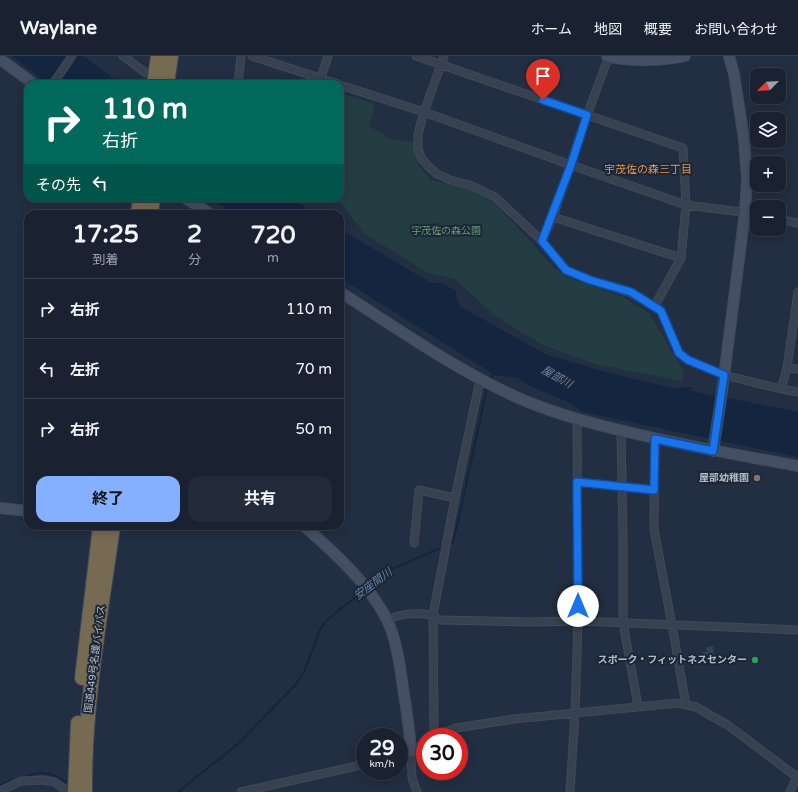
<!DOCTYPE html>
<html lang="ja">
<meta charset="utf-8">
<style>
body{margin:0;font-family:"Varela Round","Noto Sans JP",sans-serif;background:#232a39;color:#f1f3f6;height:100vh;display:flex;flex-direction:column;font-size:15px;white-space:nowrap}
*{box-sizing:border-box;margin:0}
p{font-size:13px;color:#9fa4ab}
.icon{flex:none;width:22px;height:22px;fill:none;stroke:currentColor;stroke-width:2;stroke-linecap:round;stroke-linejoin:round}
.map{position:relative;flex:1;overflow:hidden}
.panel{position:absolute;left:24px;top:154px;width:320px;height:320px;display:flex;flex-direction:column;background:#1a2231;border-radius:12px;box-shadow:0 2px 10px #0003,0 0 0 1px #383f4d}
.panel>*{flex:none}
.guide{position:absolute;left:24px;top:24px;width:320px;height:122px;border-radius:12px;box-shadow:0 2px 10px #0003,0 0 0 1px #383f4d;background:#00695c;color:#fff;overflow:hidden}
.needle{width:26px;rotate:246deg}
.buttons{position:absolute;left:750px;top:12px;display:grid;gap:8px}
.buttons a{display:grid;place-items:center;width:36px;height:36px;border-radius:8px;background:#1a2231;box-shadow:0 2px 10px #0003,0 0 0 1px #383f4d;font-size:20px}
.speed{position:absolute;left:356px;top:672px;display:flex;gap:8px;font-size:20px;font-weight:700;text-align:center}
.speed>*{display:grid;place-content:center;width:52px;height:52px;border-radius:50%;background:#1a2231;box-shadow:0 2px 10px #0003,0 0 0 1px #383f4d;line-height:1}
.speed small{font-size:10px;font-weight:400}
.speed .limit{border:6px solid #d22;background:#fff;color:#111}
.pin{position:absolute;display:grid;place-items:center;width:34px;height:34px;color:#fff;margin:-41px -17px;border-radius:50% 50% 50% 0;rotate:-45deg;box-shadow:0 0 4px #0007}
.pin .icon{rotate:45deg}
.me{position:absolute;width:44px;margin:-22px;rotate:0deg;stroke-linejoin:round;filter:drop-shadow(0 0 3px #0008)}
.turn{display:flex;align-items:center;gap:14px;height:84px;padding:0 12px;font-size:18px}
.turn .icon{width:52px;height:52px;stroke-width:2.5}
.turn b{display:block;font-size:28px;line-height:34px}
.then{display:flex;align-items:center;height:38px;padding:0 12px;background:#0003;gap:8px;font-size:15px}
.eta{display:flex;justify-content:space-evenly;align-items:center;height:68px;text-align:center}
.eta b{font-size:24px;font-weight:700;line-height:28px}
.button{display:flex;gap:8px;margin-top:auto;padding:8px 12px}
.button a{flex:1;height:46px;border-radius:12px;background:#84b0ff;color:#111;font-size:16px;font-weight:700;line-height:46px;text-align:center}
.button a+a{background:#232a39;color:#f1f3f6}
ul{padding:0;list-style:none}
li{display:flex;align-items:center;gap:12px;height:60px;padding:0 12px;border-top:1px solid #383f4d}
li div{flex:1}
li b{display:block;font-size:15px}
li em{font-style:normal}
header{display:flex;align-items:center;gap:24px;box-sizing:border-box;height:56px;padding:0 20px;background:#1a2231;border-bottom:1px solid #383f4d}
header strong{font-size:19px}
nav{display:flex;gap:22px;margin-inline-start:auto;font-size:14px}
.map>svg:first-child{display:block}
.green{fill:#243d42}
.water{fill:#142540}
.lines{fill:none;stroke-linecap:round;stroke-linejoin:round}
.stream{stroke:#142540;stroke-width:2}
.building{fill:#344257}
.street-casing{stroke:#404a59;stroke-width:9}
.secondary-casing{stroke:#404a59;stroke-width:12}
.highway-casing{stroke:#3f4958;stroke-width:16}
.street{stroke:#374150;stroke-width:7}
.secondary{stroke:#444f64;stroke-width:10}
.highway{stroke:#776a53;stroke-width:14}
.route-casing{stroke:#114b97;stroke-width:10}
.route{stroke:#1a73e8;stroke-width:7}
.education-dot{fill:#8d6e63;stroke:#1c2635;stroke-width:1.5}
.leisure-dot{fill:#2e9e5b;stroke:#1c2635;stroke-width:1.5}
.labels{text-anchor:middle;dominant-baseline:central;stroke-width:4;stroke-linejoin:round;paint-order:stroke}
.park-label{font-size:10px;fill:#689e76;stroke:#1c2635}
.poi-label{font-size:10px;font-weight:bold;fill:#b3bccb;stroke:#1c2635;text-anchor:end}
.street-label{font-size:10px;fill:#b3bccb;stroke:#1c2635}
.neighbourhood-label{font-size:11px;fill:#de975b;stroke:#1c2635}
.water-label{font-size:11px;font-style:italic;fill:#6984ad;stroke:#1c2635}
</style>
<header>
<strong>Waylane</strong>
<nav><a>ホーム</a><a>地図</a><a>概要</a><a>お問い合わせ</a></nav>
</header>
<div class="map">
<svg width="798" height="736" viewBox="0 0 798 736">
<rect width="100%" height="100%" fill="#222e41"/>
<path class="green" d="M340,37L375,48L369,70L393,84L414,86L418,109L431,124L468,133L493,146L519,173L554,212L575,224L623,241L649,257L684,316L682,325L594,308L541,288L494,259L455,223L428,217L365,178L341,147L323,142H340Z"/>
<path class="water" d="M11,0H83L121,28H63L60,26L45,25Z
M210,142H290L316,158H234Z
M340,173L431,227H440L456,234L457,244L461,251L547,299L609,317L672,332L692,331L691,335L798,356V401L583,356L568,346L532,331L518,322L495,319L340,222Z"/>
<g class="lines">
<path class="stream" d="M490,325L494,317
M449,488L452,487L458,467L487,331
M368,531L392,513L445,490
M0,729C13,724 37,714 50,718C57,721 63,725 71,728
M178,736L239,687L296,628L304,616L320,574L326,565L363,535"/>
</g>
<path class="building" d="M713,590L714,600L703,601V596H707L706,591Z"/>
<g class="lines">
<defs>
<path id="street" d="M123,0L146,17L155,20
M252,0L338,28
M416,0L683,92L686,149L681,202L654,251
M444,0L424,56L418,78V93L422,103L429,111L437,118L450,124L470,129L495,141L542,185L566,214L590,224L631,237L661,255L679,297L688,304L724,319L781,333L798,336
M52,28L57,22L72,0
M238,28L241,0
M319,28L328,0
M340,29L424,56L571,109L686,149L757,158
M553,161L681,202
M779,163L798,167
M542,185L553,161L587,59L609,0
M787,312L798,313
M781,333L787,312L798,236
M621,375L623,481V567L638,650
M655,383L654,473L672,569L686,649
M577,426L654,434
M414,487L419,434L455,442
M387,564C401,557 427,554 440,564L530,566L578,565L798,574
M434,680L433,559L455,442L480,324
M433,681L456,672L514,663L678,647L696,651L729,670L798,722
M411,696L412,722L417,736
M399,699L411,696L425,687
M0,735L21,725L43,724L55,726L68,736
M241,736L365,708
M570,736L575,657L578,565L577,363
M790,736L798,719"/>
<path id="secondary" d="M607,0C628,6 663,5 685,0
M0,3L34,28
M185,142L211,158
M340,236C397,272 453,312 514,340C551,357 592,368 632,377C687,390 742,400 798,410
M713,395L722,336L745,156L747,123L744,83L734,18L729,0
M0,452L28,455
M304,470C334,496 370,529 387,564C398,587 400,613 404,638C407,657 410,677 411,696"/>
<path id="highway" d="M154,28L158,0
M167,28L171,0
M138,158L140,142
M151,158L153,142
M82,622L100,470
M75,736L78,667
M85,736C84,647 101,558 113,470"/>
</defs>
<use href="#street" class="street-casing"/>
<use href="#secondary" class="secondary-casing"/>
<use href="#highway" class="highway-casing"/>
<use href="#street" class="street"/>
<use href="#secondary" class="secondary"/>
<use href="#highway" class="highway"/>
</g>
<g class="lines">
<defs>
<path id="route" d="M543,44L587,59L571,109L542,185L566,214L590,224L631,236L661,255L679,297L688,304L724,319L713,395L655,383L654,434L577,426L578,550"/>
</defs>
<use href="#route" class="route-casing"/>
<use href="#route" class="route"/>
</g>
<circle class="education-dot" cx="757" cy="422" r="4"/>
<circle class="leisure-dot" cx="755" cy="604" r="4"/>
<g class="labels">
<g class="park-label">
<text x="446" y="175">宇茂佐の森公園</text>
</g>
<g class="poi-label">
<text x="749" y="422">屋部幼稚園</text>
<text x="747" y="604">スポーク・フィットネスセンター</text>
</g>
<g class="street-label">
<text transform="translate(95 603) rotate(-83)">国道449号名護バイパス</text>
</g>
<g class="neighbourhood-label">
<text x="648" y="113">宇茂佐の森三丁目</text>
</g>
<g class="water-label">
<text transform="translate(557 321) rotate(29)">屋部川</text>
<text transform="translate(373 528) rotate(-37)">安座間川</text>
</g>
</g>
</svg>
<div class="buttons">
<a><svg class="needle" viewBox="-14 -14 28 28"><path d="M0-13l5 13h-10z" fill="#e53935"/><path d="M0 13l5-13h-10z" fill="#9fa4ab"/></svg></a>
<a><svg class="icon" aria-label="layers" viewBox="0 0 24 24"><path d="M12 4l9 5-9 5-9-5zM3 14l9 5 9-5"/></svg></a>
<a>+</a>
<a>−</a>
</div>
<div class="speed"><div>29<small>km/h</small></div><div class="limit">30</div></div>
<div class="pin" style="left:543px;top:44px;background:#d93025"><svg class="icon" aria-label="arrive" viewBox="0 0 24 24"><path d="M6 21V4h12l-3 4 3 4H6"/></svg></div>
<svg class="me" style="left:578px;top:550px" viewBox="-20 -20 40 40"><circle r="19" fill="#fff"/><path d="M0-13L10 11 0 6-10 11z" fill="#1a73e8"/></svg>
<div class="guide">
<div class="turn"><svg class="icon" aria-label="right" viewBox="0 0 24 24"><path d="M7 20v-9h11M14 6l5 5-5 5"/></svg><div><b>110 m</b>右折</div></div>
<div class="then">その先<svg class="icon" aria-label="left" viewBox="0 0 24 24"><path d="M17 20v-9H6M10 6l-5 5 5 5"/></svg></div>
</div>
<section class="panel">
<div class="eta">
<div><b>17:25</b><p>到着</p></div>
<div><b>2</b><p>分</p></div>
<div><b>720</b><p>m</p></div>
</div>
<ul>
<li><svg class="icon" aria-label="right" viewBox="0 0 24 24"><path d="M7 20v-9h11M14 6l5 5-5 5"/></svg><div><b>右折</b></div><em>110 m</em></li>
<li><svg class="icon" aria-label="left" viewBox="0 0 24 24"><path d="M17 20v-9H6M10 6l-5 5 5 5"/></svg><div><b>左折</b></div><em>70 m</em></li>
<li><svg class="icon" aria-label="right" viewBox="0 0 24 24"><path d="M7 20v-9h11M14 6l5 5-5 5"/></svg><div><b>右折</b></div><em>50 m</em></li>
</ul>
<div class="button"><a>終了</a><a>共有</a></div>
</section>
</div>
